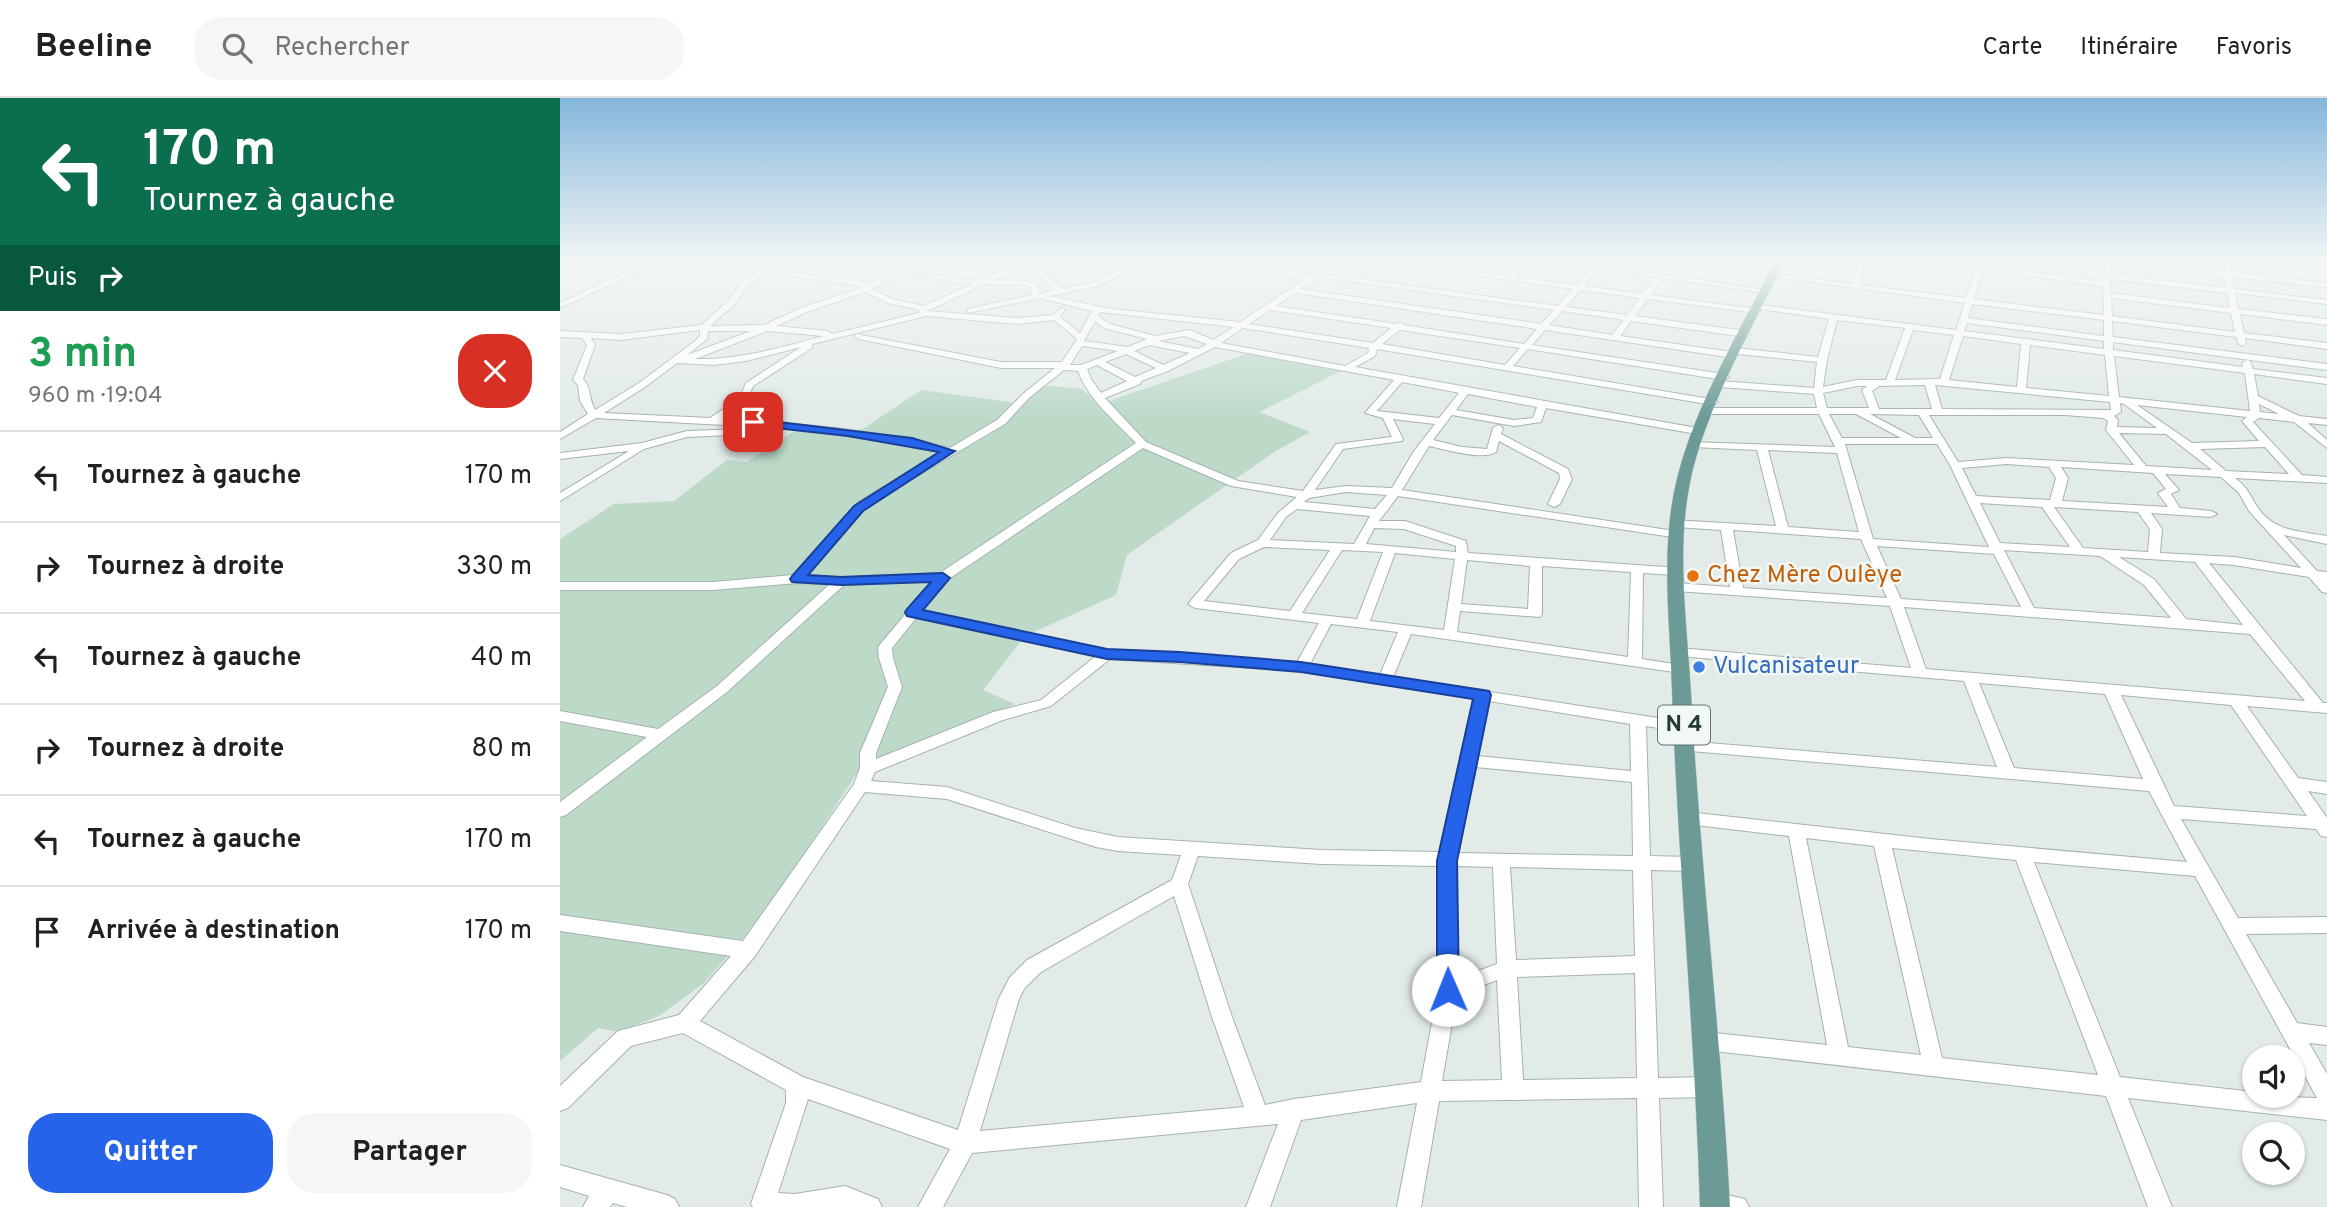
<!DOCTYPE html>
<html lang="fr">
<meta charset="utf-8">
<style>
body{margin:0;font-family:Overpass,sans-serif;background:#f6f6f6;color:#202124;height:100vh;display:flex;flex-direction:column;font-size:26px;white-space:nowrap}
*{box-sizing:border-box;margin:0}
p{font-size:23px;color:#757577}
.icon{flex:none;width:38px;height:38px;fill:none;stroke:currentColor;stroke-width:2;stroke-linecap:round;stroke-linejoin:round}
.map{position:relative;flex:1;overflow:hidden}
.details{display:flex;flex-direction:column;background:#fff;width:560px}
.details>*{flex:none}
.hud{background:#0b6e4f;color:#fff;overflow:hidden}
.fabs{position:absolute;left:1682px;top:947px;display:grid;gap:14px}
.fabs a{display:grid;place-items:center;width:63px;height:63px;border-radius:50%;background:#fff;box-shadow:0 2px 5px #0004;font-size:35px}
.pin{position:absolute;display:grid;place-items:center;width:60px;height:60px;color:#fff;margin:-30px;border-radius:14px;box-shadow:0 4px 10px #0006}
.me{position:absolute;width:77px;margin:-38px;rotate:359deg;stroke-linejoin:round;filter:drop-shadow(0 0 5px #0008)}
.turn{display:flex;align-items:center;gap:24px;height:147px;padding:0 28px;font-size:32px}
.turn .icon{width:91px;height:91px;stroke-width:2.5}
.turn b{display:block;font-size:49px;line-height:60px}
.then{display:flex;align-items:center;height:66px;padding:0 28px;background:#0003;gap:14px;font-size:26px}
.round{display:grid;place-items:center;flex:none;width:74px;height:74px;border-radius:28px;background:#f6f6f6}
.overview{display:flex;align-items:center;justify-content:space-between;height:119px;padding:0 28px}
h1{font-size:42px;font-weight:700;line-height:52px;color:#1e9e55}
.primary-button{display:flex;gap:14px;margin-top:auto;padding:14px 28px}
.primary-button a{flex:1;height:80px;border-radius:28px;background:#2563eb;color:#fff;font-size:28px;font-weight:700;line-height:80px;text-align:center}
.primary-button a+a{background:#f6f6f6;color:#202124}
ul{padding:0;list-style:none}
li{display:flex;align-items:center;gap:21px;height:91px;padding:0 28px;border-top:2px solid #e0e0e0}
li div{flex:1}
li b{display:block;font-size:26px}
li em{font-style:normal}
header{display:flex;align-items:center;gap:42px;box-sizing:border-box;height:98px;padding:0 35px;background:#fff;border-bottom:2px solid #e0e0e0}
header strong{font-size:33px}
nav{display:flex;gap:38px;margin-inline-start:auto;font-size:24px}
.search{width:490px;height:63px;background:#f6f6f6;display:flex;align-items:center;gap:18px;box-sizing:border-box;padding:0 24px;border-radius:28px;color:#757577;font-size:26px}
main{display:flex;flex:1;min-height:0}
.map>svg:first-child{display:block}
.green{fill:#bddac9}
.lines{fill:none;stroke-linecap:round;stroke-linejoin:round}
.minor-casing{stroke:#a5b2af;stroke-width:2}
.major-casing{stroke:#c2c8c7;stroke-width:1}
.minor{fill:#fff;fill-rule:evenodd}
.major{fill:#6c9b96;fill-rule:evenodd}
.route{fill:#2563eb;stroke:#184099;stroke-width:2}
.food-dot{fill:#e8710a;stroke:#f2f8f6;stroke-width:2.5}
.shop-dot{fill:#3f7fe0;stroke:#f2f8f6;stroke-width:2.5}
.labels{text-anchor:middle;dominant-baseline:central;stroke-width:5;stroke-linejoin:round;paint-order:stroke}
.shield{fill:#f2f8f6;stroke:#627370;stroke-width:2}
.shield-label{font-size:23px;font-weight:bold;fill:#243a37}
.food-label{font-size:24px;fill:#c56008;stroke:#f2f8f6;text-anchor:start}
.shop-label{font-size:24px;fill:#366cbe;stroke:#f2f8f6;text-anchor:start}
</style>
<header>
<strong>Beeline</strong>
<div class="search"><svg class="icon" aria-label="search" viewBox="0 0 24 24"><circle cx="10" cy="10" r="6"/><path d="M15 15l6 6"/></svg>Rechercher</div>
<nav><a>Carte</a><a>Itinéraire</a><a>Favoris</a></nav>
</header>
<main>
<section class="details">
<div class="hud">
<div class="turn"><svg class="icon" aria-label="left" viewBox="0 0 24 24"><path d="M17 20v-9H6M10 6l-5 5 5 5"/></svg><div><b>170 m</b>Tournez à gauche</div></div>
<div class="then">Puis<svg class="icon" aria-label="right" viewBox="0 0 24 24"><path d="M7 20v-9h11M14 6l5 5-5 5"/></svg></div>
</div>
<div class="overview"><div><h1>3 min</h1><p>960 m · 19:04</p></div><a class="round" style="background:#d93025;color:#fff"><svg class="icon" aria-label="close" viewBox="0 0 24 24"><path d="M6 6l12 12M18 6L6 18"/></svg></a></div>
<ul>
<li><svg class="icon" aria-label="left" viewBox="0 0 24 24"><path d="M17 20v-9H6M10 6l-5 5 5 5"/></svg><div><b>Tournez à gauche</b></div><em>170 m</em></li>
<li><svg class="icon" aria-label="right" viewBox="0 0 24 24"><path d="M7 20v-9h11M14 6l5 5-5 5"/></svg><div><b>Tournez à droite</b></div><em>330 m</em></li>
<li><svg class="icon" aria-label="left" viewBox="0 0 24 24"><path d="M17 20v-9H6M10 6l-5 5 5 5"/></svg><div><b>Tournez à gauche</b></div><em>40 m</em></li>
<li><svg class="icon" aria-label="right" viewBox="0 0 24 24"><path d="M7 20v-9h11M14 6l5 5-5 5"/></svg><div><b>Tournez à droite</b></div><em>80 m</em></li>
<li><svg class="icon" aria-label="left" viewBox="0 0 24 24"><path d="M17 20v-9H6M10 6l-5 5 5 5"/></svg><div><b>Tournez à gauche</b></div><em>170 m</em></li>
<li><svg class="icon" aria-label="arrive" viewBox="0 0 24 24"><path d="M6 21V4h12l-3 4 3 4H6"/></svg><div><b>Arrivée à destination</b></div><em>170 m</em></li>
</ul>
<div class="primary-button"><a>Quitter</a><a>Partager</a></div>
</section>
<div class="map">
<svg width="1767" height="1109" viewBox="0 0 1767 1109">
<rect width="100%" height="100%" fill="#e2ebe8"/>
<path class="green" d="M689,255L783,272L699,314L750,334L714,354L567,457L556,497L465,538L423,592L455,606L299,672L208,812L144,885L99,918L57,934L38,930L0,963V441L54,406L114,403L167,362L187,364L239,330L292,338L361,292L457,305L480,287L522,291L540,306Z"/>
<g class="lines">
<defs>
<path id="minor" d="M85,165H95L0,210V205Z
M125,165H162L158,167L140,165L79,180L75,178Z
M171,165H195L177,169Z
M207,165H215L212,169L214,172L310,185L336,172L310,165C343,165 397,189 425,180C433,178 442,173 450,169L435,165H469L466,167L485,170L486,175L503,191L533,184L574,165H585L538,188L489,198L552,211L680,224L743,182L734,181L715,170L717,165H726L723,168L739,177L749,178L769,165H778L763,176L998,208L1013,191L831,165H854L948,178L956,165H964L955,179L1017,187L1031,170L1006,165H1044L1042,167L1211,193L1207,195L1103,180L1091,197L1197,211V207H1200L1396,232L1405,205L1209,178L1213,176L1293,186L1299,165H1307L1300,187L1406,200L1416,171L1395,165H1425L1424,168L1543,183L1544,165H1584L1664,174V165H1672L1671,174L1767,185V189L1671,179L1674,191L1767,202V206L1675,195L1678,211L1767,221V227L1680,216L1684,235L1767,245V251L1685,240L1686,245L1682,248L1678,245L1676,239L1552,223L1553,239L1767,266V272L1553,244V252L1683,269L1682,265L1687,262L1690,263L1693,271L1767,280V286L1694,276L1698,298L1739,318L1767,321V327L1748,325L1767,342V350L1734,324L1699,320L1693,324L1742,377L1767,379V385L1675,380C1689,391 1689,396 1698,410C1715,434 1740,433 1767,438V446L1724,437L1757,473L1767,474V495L1762,494L1749,479L1674,467L1649,465L1763,605H1767V615L1687,608L1738,680L1767,684V696L1748,693L1767,720V739L1761,738L1756,731L1621,721L1678,820L1767,819V835L1686,836L1737,925L1767,929V947L1749,945L1767,976V1022L1568,1000L1612,1109H1588L1546,998L1145,952L1138,950L1135,943L1138,936L1145,934L1267,947L1229,738L1127,726L1121,724L1119,720L1121,716L1127,714L1370,741L1627,764L1589,693L1119,652L1117,648L1119,644L1125,643L1437,669L1404,583L1119,558L1112,554L1119,550L1351,570L1330,508L1116,493L1110,489L1116,485L1170,489L1161,432L1116,429L1110,425L1112,422L1216,428L1197,352L1133,349L1128,346L1129,344L1275,349L1259,316H1147L1142,313L1147,310H1257L1254,296L1160,289L1155,286L1160,283L1254,290L1257,264L1178,256L1174,260L985,232L972,247L1164,276L1169,279L1164,282L968,251L953,268L1156,302L1158,304L1153,307L817,251L815,258L795,269L1137,330L1142,333L1137,336L986,310L981,324L954,328L892,317L873,342L902,349L927,351L933,330L938,327L943,330L941,336L1008,371L1012,381L1000,406L994,409L988,406L1000,381L999,375L939,343L936,354C923,363 885,351 869,348L842,392L1115,433L1121,437L1119,440L838,398L819,423H845L906,443L908,455L1119,470L1121,473L1115,477L1083,475L1082,561L1121,567L1128,571L1121,575L851,536L833,579L1124,624L1129,625L1132,629L1129,633L1124,634L1086,628L1090,758L1131,759L1137,761L1140,766L1137,771L1131,773L1091,772L1098,980L1150,979L1158,982L1161,989L1158,996L1150,999L1099,1000L1103,1109H1079L1077,1000L879,1003L861,1109H837L857,1005L741,1022L710,1109H686L718,1026L412,1055L383,1109H358L390,1051L248,1001L218,1095L235,1096L285,1088L318,1101L322,1109H193L191,1106L226,1005V992L123,935L71,948L8,1010L0,1013V988L58,933L119,917L171,858L0,833V817L183,843L294,686L300,670V655L328,589L319,560L318,549L373,483L284,487L167,594L6,717L0,719V704L87,639L0,623V613L98,631L157,588L270,486L237,485L153,492H0V484H153L233,477L300,403L382,354L351,347L234,331L36,320L0,341V334L28,316L20,303L18,287L13,282L27,247L22,240L0,239V233L61,236L142,227L169,202L184,181L205,170ZM1558,167L1663,178L1666,190L1550,176V168ZM459,170L478,174L479,178L495,192L480,196L477,186L466,183L434,182ZM1038,171L1096,179L1083,196L1024,188ZM1423,172L1543,188L1544,217L1414,201ZM208,174L298,188L300,190L241,210L204,227L150,228L175,206L190,185ZM344,174L398,185L413,186L363,208L333,201L311,191ZM758,179L994,212L981,226L740,191ZM1550,181L1667,195L1670,210L1551,195ZM425,186L465,187L470,189L472,197L408,211V215L480,200L532,213L520,235L500,219L505,212L501,210L493,217L457,220L367,213ZM1020,192L1080,200L1067,217L1006,209ZM305,194L328,205L359,212V215L272,236L268,233L216,228L247,214ZM735,195H736L977,231L964,246L844,227L840,224L836,226L716,208ZM1551,200L1671,215L1675,234L1552,218ZM1088,201L1197,215H1200V211L1269,221L1258,259L1176,250L1172,254L1060,238L1071,223L1186,239L1190,236L1186,233L1075,218ZM1412,206L1544,222V238L1408,220ZM710,212L831,230L813,245L689,226ZM1002,213L1064,222L1052,237L989,227ZM540,214L674,229L653,242L630,232L595,238L550,226L538,218ZM366,218L457,226L494,222L517,241L502,264H441L296,236L295,238L299,241L441,270H495L464,295L437,322L390,350C315,332 239,325 162,321L187,303L193,288L252,250V246ZM1277,222L1345,230L1326,282H1297L1263,289L1267,262ZM535,223L544,230L587,241L568,249L524,243ZM1407,225L1544,243V251L1404,233ZM683,230L809,250L808,255L785,268L661,245ZM140,232V238L135,243L79,285L35,312C29,302 31,288 23,281L35,247L31,240L61,242ZM840,232L960,250L945,267L822,246ZM1353,232L1394,237L1380,281L1335,282ZM148,233H191L127,257L147,241ZM207,233L264,238C222,249 179,262 135,261ZM624,238L647,246L638,251L598,243ZM1403,238L1461,246L1457,289L1389,282ZM589,247L630,255L603,267L574,253ZM1470,247L1545,257L1549,298L1466,290ZM522,248L558,253L521,267H510ZM241,249L186,285L180,300L150,320L44,315L85,289L117,265L154,267L186,263ZM655,249L834,282L805,315L823,320L832,339L776,346L743,393L678,383L586,344L545,300L580,286L581,283L608,273ZM566,256L596,270L575,279L545,264ZM1554,258L1685,275L1690,313L1559,299ZM537,267L567,283L541,295L531,281L527,271ZM504,272L518,273C528,301 556,324 576,345L380,475L281,479L247,478L308,407L445,326L470,299ZM842,284L895,294L899,295L879,320L817,313ZM1365,287L1372,311H1319L1312,293L1319,288ZM1375,287L1550,304L1551,312L1382,311ZM1297,288H1307L1302,292L1309,310H1267L1263,295ZM908,296L977,309L973,320L954,322L896,312ZM1560,305L1564,306L1597,330L1557,329L1558,322L1554,318L1561,314ZM1699,306L1719,316L1700,314ZM1577,307L1687,319L1682,323L1699,343L1632,345ZM1269,316H1296L1341,340H1282ZM1310,316L1359,317L1373,340H1355ZM1369,317H1505L1543,320L1548,323L1546,332L1574,367L1446,360L1398,364ZM833,321L875,326L854,353L832,390L786,388L755,392L783,351L842,343L843,341ZM1559,335L1606,336L1652,372L1586,368ZM1285,346H1377L1390,367L1429,449L1313,441ZM1705,349L1729,376L1666,373L1640,351ZM583,350L671,388L737,399L718,415L698,442L671,455L628,506L635,510L759,525L737,564L547,552L362,513L387,482ZM1208,352L1277,355L1299,434L1228,429ZM1446,366L1489,369L1496,380L1490,402L1416,398L1402,370ZM1501,369L1593,375L1606,391L1598,395L1608,409L1502,403L1508,380ZM1605,376L1661,379L1679,395L1689,413L1741,470L1674,459L1600,455L1602,431L1591,415L1651,419L1657,416L1651,413L1620,410L1611,396L1619,392ZM786,394L827,397L815,411L744,404L749,400ZM1420,405L1482,409L1510,449L1440,445ZM1494,409L1578,414L1590,431L1588,454L1523,450ZM737,411L810,418L794,446L710,442L726,419ZM814,430L844,431L896,448V454L806,446ZM1173,432L1301,441L1327,500L1183,490ZM1317,448L1434,456L1461,509L1341,501ZM704,449L770,452L730,513L644,503L679,461ZM782,452L823,454L797,521L742,515ZM1444,452L1540,458L1584,487L1611,520L1474,510ZM835,455L895,461L884,532L810,523ZM1559,459L1635,464L1683,527L1626,521L1594,481ZM907,462L970,468L968,511L901,506ZM982,468L1071,474L1068,559L897,534L900,513L980,519L982,516ZM1344,509L1690,536L1745,603L1366,571ZM356,520L536,558L481,602L433,614L316,661V655L342,589L333,560L332,550ZM771,526L838,534L820,577L750,566ZM550,561L741,573L915,601L880,754L762,752L558,739L515,730L387,689L311,683L315,674L443,622L491,608ZM1419,585L1545,596L1583,681L1454,670ZM1561,597L1671,607L1747,718L1614,708ZM929,603L1070,626L1071,673L918,658ZM915,669L1072,684L1073,758L897,755ZM305,694L387,701L536,749L558,753L621,757L612,782L467,862L450,879L439,900L398,1032L243,979L140,923L195,858ZM1246,740L1314,748L1361,957L1288,949ZM1332,750L1456,762L1538,977L1382,960ZM638,758L762,766L878,768V892L861,984L734,1001L705,1007L672,919L628,786ZM1474,764L1635,778L1757,1000L1694,998V994L1560,979ZM896,768L933,769L937,866L898,880ZM950,769L1073,772L1075,858L956,862ZM614,798L652,919L684,1009L420,1033L459,901L464,891L481,874ZM1075,875L1077,980L963,982L957,879ZM937,882L942,982L882,983L897,897Z
M1753,165H1767V168Z
M213,330L218,333L217,335L127,339L84,351L0,403V395L69,353L0,361V355L82,345L127,333Z
M0,1067L107,1097L115,1101L119,1109H67L53,1105L50,1109H23L29,1098L0,1089Z
M1154,1094L1185,1101L1189,1109H1144L1142,1106L1146,1098Z"/>
<path id="major" d="M1214,165H1223C1191,233 1145,311 1130,384C1116,453 1127,526 1131,596C1140,767 1161,938 1170,1109H1140C1135,936 1118,765 1112,592C1110,523 1100,449 1117,381C1136,305 1179,235 1214,165Z"/>
</defs>
<use href="#minor" class="minor-casing"/>
<use href="#major" class="major-casing"/>
<use href="#minor" class="minor"/>
<use href="#major" class="major"/>
</g>
<linearGradient id="sky" x2="0" y2="1"><stop stop-color="#85b6dc"/><stop offset="0.51" stop-color="#f2f6f5"/><stop offset="1" stop-color="#f2f6f5" stop-opacity="0"/></linearGradient>
<rect width="1767" height="321" fill="url(#sky)"/>
<path class="route" d="M193,321L352,340L395,353L303,413L248,477L281,479L383,475L390,480L363,512L547,551L620,554L741,564L929,593L931,597L897,763L899,892L896,899L888,902L880,899L877,892V763L913,601L741,574L620,564L547,561L347,518L345,514L347,511L371,484L281,487L232,484L230,481L232,478L294,408L379,354L288,338L189,327L187,324Z"/>
<circle class="food-dot" cx="1133" cy="478" r="7"/>
<circle class="shop-dot" cx="1139" cy="569" r="7"/>
<g class="labels">
<rect class="shield" x="1098" y="607.5" width="52" height="39" rx="5"/>
<g class="shield-label">
<text x="1124" y="627">N 4</text>
</g>
<g class="food-label">
<text x="1147" y="478">Chez Mère Oulèye</text>
</g>
<g class="shop-label">
<text x="1153" y="569">Vulcanisateur</text>
</g>
</g>
</svg>
<div class="fabs">
<a><svg class="icon" aria-label="sound" viewBox="0 0 24 24"><path d="M4 9h4l5-4v14l-5-4H4zM17 9q2 3 0 6"/></svg></a>
<a><svg class="icon" aria-label="search" viewBox="0 0 24 24"><circle cx="10" cy="10" r="6"/><path d="M15 15l6 6"/></svg></a>
</div>
<div class="pin" style="left:193px;top:324px;background:#d93025"><svg class="icon" aria-label="arrive" viewBox="0 0 24 24"><path d="M6 21V4h12l-3 4 3 4H6"/></svg></div>
<svg class="me" style="left:888px;top:892px" viewBox="-20 -20 40 40"><circle r="19" fill="#fff"/><path d="M0-13L10 11 0 6-10 11z" fill="#2563eb"/></svg>
</div>
</main>
